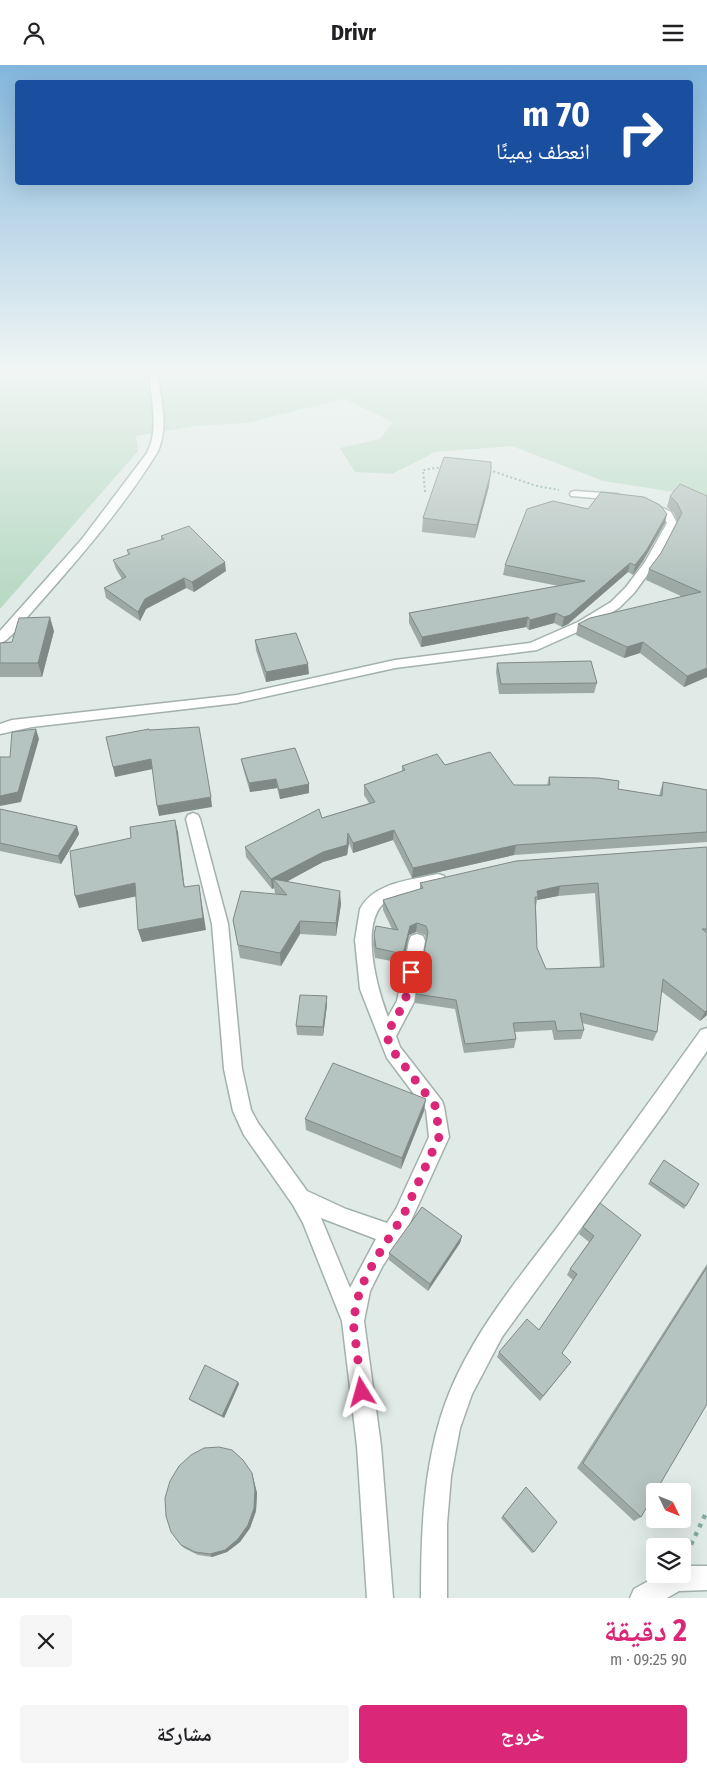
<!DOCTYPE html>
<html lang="ar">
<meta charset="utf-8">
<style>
body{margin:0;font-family:"Fira Sans Condensed","Noto Naskh Arabic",sans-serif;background:#f6f6f6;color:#202124;direction:rtl;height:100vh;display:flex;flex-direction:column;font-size:19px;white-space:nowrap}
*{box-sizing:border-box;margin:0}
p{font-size:16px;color:#757577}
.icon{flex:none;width:28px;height:28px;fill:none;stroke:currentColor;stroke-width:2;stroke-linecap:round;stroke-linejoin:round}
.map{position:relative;height:1533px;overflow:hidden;direction:ltr}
.side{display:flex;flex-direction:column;background:#fff;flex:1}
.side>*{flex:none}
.banner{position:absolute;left:15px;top:15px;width:678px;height:105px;border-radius:5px;box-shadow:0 5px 20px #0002;direction:rtl;background:#1a4fa0;color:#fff;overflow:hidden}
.needle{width:32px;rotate:133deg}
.buttons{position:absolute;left:646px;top:1418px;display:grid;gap:10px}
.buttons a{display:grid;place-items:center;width:45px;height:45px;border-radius:5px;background:#fff;box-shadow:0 5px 20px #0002;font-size:25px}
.pin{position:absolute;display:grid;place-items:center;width:42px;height:42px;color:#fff;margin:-21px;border-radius:10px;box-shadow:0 2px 8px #0006}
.me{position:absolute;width:55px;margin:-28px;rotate:352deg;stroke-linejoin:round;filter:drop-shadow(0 0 4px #0008)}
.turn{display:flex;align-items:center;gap:18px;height:105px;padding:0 20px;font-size:22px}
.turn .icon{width:65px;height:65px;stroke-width:2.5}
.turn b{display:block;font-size:35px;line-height:42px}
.round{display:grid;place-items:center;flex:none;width:52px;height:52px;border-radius:5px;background:#f6f6f6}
.summary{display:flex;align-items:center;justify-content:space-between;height:85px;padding:0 20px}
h1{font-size:30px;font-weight:700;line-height:38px;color:#db2777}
.action{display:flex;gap:10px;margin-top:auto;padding:10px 20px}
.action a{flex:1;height:58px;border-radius:5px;background:#db2777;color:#fff;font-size:20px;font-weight:700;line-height:58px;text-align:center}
.action a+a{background:#f6f6f6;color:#202124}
header{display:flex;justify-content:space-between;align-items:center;height:65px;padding:0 20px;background:#fff;font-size:22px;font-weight:700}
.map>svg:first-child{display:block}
.green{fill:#badac6}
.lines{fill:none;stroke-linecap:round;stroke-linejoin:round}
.minor-casing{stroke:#a3b1ad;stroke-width:3}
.path-far1{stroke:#82aba3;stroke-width:2;stroke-dasharray:2 2.5;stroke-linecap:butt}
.path{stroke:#82aba3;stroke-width:4.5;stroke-dasharray:4 5.5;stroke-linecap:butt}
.minor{fill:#fff;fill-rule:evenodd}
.wall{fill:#9ca9a5;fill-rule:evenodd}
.shaded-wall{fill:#7f8986}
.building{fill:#b5c4c0;stroke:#7f8986;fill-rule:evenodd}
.route{stroke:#db2777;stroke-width:9;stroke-dasharray:0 16.2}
</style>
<header><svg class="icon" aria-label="menu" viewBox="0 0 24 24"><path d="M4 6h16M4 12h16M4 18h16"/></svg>Drivr<svg class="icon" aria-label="person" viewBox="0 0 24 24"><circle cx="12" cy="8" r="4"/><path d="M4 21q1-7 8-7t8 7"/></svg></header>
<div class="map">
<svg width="707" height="1533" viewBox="0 0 707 1533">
<rect width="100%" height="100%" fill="#e0eae6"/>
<path class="green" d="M0,304H707V432L603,416L512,381L435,387L392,409L355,407L340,383L380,374L393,357L344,334L246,358L194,361L136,371L138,386L0,544Z"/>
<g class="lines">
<defs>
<path id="minor" d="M149,304H157C160,332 170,362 157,388C121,446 75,498 30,549C22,557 11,575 0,578V566L82,474L147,388C160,362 150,332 149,304Z
M575,426L618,429L623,432L618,435L571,431L570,429L571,427Z
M650,437L671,447L677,458L656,498L634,528L619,543L586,563L537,585L395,603L237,638L32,662L0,669V659L12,655L237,630L395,595L530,578L578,557L611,537L626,522L645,497L667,458L663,451L646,442L645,440Z
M193,748L198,750L200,754L228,859L242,1004L251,1045L258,1058L307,1126L346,1144L387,1158L396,1144L429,1072L426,1045L387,993L360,924L355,875L360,844C374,817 412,815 438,809L444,811L446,815L444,819L438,821C424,825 407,826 393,832C355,848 377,923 388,952L397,936L409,876L411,871L417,869L423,871L425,876L414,937L396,971L400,982L442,1036L444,1042L449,1072L410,1158L382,1202L370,1226L364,1256L381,1381L393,1533H367L357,1381L342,1256L303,1158L293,1140L244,1070L233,1046L224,1004L212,859L186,754L188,750ZM321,1153L376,1174L350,1223Z
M707,963V986L666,1046L502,1272L472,1329L460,1363L451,1411L447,1459V1533H421C421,1468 423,1401 445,1339C469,1273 514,1219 556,1164C605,1098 653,1032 701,965Z
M682,1501H707V1525L679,1526L667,1533H630L634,1524L661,1509H682Z"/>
</defs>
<use href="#minor" class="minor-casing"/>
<path class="path-far1" d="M489,405L537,421L559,425
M425,427L423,405L443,402"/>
<path class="path" d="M687,1488L707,1446"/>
<use href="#minor" class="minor"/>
</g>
<path class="wall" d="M489,421L475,473L422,467L423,453Z
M670,431H707V612L684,622L640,588L624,593L576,570L578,559L683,532L646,515L649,504L661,488L677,456L674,448L667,442Z
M588,444L665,458L643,496L633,510L628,507L568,559L562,562L554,558L529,565L526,562L421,582L409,558V548L559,521L503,510L505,500Z
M161,471L226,506L194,527L186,523L146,544L140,556L106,533L104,523L122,514L116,504L113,495L128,490L127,485L161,475Z
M54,566L42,612H0V578L12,577Z
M255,575L309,609L266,617L256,585Z
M497,598L597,618L594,628L499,629L496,607Z
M241,694L309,728L280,734L277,723L250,727L243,703Z
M445,700L514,720H547L549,712L659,731L660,727L663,717L707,725V777L514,790L412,813L393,775L353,788L349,778L347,790L323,797L286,816L341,839L336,871L300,869L281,901L240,893L233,855L276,829L275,828L274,823L272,824L246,792L245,782L322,753L369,738L364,730V720L402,707V701Z
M0,744L77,761L79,769L61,799L0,786Z
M707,782V950L700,956L661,926L657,967L653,976L582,958L584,965L581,974L554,975L552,965L515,967L516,974L514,983L464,988L455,944L415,938L416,929L426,875L425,870L416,867L409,870L403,898L375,893L373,879L374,869L392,864L383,845V835L420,824V818ZM595,828L600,902L546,904L537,883L536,841L537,835L558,831Z
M327,931V940L323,971L297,970L296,961Z
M424,1046L401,1104L306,1065L305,1054Z
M664,1095L699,1119L684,1144L648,1119Z
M583,1162L641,1170L562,1288L567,1302L540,1336L497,1292L499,1287L539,1265L573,1215L567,1210L570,1204L589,1177L579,1169Z
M462,1171L460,1178L428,1226L389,1195V1188Z
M707,1199V1339L641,1452L634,1456L577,1403Z
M238,1317L239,1319L224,1353L191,1336L189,1334Z
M253,1412L257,1428L256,1446L250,1463L240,1477L227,1487L212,1492L198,1490L184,1483L181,1480Z
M526,1422L534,1487L532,1488L501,1453Z"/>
<path class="shaded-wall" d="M491,407L489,421L475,473L477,460Z
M667,449L665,458L643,496L633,510L635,500Z
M225,497L226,506L194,527L192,517Z
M630,498L628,507L568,559L562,562L564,552Z
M184,513L186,523L146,544L140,556L138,547L145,534Z
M556,548L554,558L529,565L530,555Z
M50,552L54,566L42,612L38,598Z
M528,552L526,562L421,582L422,572Z
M643,577L640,588L624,593L627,582Z
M308,599L309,609L266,617V607Z
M707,603V612L684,622L687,611Z
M36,664L39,674L21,737L0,741V731Z
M151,694L153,704L115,712L113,702Z
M276,714L277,723L250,727L249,718Z
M309,719V728L280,734L279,725Z
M211,732L212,742L159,751L157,741Z
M175,755L178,767L186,834L184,822Z
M77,761L79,769L61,799L58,791Z
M394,765L393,775L353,788V778Z
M348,768L349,778L347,790L323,797L279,821L273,814L274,823L272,824L271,814Z
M516,780L514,790L412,813L413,803Z
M135,818L138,831L79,843L75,831Z
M199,820L206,865L142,877L138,865Z
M560,821L558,831L537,835L538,832L537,826Z
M340,826L341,839L336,871V858Z
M300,856V869L281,901L280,888Z
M417,858L416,867L409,870L403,898V889L410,861Z
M327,931V940L323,971V962Z
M707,945V950L700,956L705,947Z
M426,1034L424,1046L401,1104L402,1093Z
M462,1171L460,1178L428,1226L430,1219Z
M238,1317L239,1319L224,1353L222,1351Z
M252,1408L257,1428L256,1446L250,1463L240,1477L227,1487L212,1492L210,1489Z"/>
<path class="building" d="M444,392L491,397V407L477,460L423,453Z
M680,419L707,431V603L687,611L643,577L627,582L578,559L590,553L701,527L649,504L661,488L682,448L677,438L670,431Z
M601,427L644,432L660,440L667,449L646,486L635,500L630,498L570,550L564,552L556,548L530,555L528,552L422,572L409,548L585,516L505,500L527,444L553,436L588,444Z
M189,461L225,497L192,517L184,513L145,534L138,547L104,523L126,512L113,495L130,489L127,485L164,474L161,471Z
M50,552L38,598H0V578L12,577L19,553Z
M296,568L308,599L266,607L255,575Z
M591,596L597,618L501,619L497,598Z
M199,662L211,732L157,741L151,694L113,702L106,672L149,664V665Z
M36,664L18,727L0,731V692H10L12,667Z
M295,683L309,719L279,725L276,714L249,718L241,694Z
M490,687L514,720H550L549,712L598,713L619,716L618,724L662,731L663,717L707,725V767L516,780L413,803L394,765L353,778L348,768L347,780L323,787L271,814L245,782L319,744L322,753L375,737L364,720L405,705L402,701L437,689L445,700Z
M0,744L77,761L58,791L0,778Z
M175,755L184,822L199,820L203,853L138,865L135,818L75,831L70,786L131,773L130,762Z
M707,782V864H702L707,868V945L705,947L663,914L657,967L580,948L584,965L557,966L555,956L513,958L516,974L465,979L456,935L416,929L428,867L426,861L417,858L410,861L403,889L376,883L374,869L376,861L398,865L383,835L423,823L420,818L516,796ZM598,818L604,902L546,904L537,883L535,832H538L537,826L560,821Z
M273,814L340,826L336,858L300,856L280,888L238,880L233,855L241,826L287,830Z
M300,930L327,931L323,962L296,961Z
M333,998L426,1034L402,1093L305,1054Z
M664,1095L699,1119L686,1141L650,1116Z
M600,1138L641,1170L562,1288L571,1297L543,1331L499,1287L527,1254L539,1265L577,1209L570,1204L594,1171L583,1162Z
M422,1142L462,1171L430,1219L389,1188Z
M707,1202V1339L656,1426H655V1428L641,1452L583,1398Z
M205,1300L238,1317L222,1351L189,1334Z
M219,1382L232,1385L243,1395L252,1408L255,1425L254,1443L248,1460L238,1474L225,1485L210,1489L195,1487L181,1480L171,1467L166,1451L165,1433L170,1416L179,1401L191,1390L204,1383Z
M526,1422L557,1457L534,1487L503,1451Z"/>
<linearGradient id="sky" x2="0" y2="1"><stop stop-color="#83b6dd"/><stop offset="0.59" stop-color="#f1f6f4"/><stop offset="1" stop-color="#f1f6f4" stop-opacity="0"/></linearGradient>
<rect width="707" height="518" fill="url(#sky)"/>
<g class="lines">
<path class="route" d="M362,1327L353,1256L360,1224L375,1195L403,1151L439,1072L436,1042L393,986L386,970L405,937L411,907"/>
</g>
</svg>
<div class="buttons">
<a><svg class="needle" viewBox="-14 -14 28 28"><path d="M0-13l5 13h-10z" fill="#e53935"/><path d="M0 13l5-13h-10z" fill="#757577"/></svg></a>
<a><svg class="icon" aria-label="layers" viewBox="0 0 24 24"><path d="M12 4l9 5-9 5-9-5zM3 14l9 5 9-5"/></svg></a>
</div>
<div class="pin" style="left:411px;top:907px;background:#d93025"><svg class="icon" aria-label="arrive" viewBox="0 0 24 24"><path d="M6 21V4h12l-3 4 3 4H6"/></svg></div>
<svg class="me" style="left:362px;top:1327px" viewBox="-20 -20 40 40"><path d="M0-17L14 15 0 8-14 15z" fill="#db2777" stroke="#fff" stroke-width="4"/></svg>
<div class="banner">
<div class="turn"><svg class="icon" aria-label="right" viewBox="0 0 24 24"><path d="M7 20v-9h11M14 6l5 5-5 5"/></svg><div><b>70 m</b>انعطف يمينًا</div></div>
</div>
</div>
<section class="side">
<div class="summary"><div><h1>2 دقيقة</h1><p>90 m · 09:25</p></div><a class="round"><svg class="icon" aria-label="close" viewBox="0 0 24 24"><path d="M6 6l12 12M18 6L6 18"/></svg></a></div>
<div class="action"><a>خروج</a><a>مشاركة</a></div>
</section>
